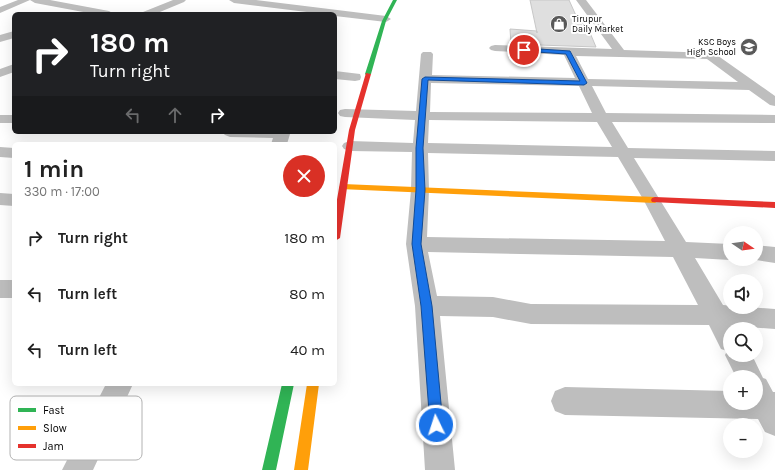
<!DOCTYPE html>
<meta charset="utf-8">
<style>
body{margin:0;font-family:Karla,sans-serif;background:#f6f6f6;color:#222;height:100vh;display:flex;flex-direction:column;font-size:15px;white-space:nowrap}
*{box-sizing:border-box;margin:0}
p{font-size:13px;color:#767676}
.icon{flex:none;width:22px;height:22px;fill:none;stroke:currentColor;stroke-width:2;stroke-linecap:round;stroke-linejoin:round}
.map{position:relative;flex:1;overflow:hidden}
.side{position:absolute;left:12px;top:142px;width:325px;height:244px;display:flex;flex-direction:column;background:#fff;border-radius:6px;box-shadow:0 4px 16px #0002}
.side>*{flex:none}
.banner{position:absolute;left:12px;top:12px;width:325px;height:122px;border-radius:6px;box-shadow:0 4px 16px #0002;background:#202124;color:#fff;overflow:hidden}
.needle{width:26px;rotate:103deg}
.controls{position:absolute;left:723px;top:226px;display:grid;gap:8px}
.controls a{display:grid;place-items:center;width:40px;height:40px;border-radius:50%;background:#fff;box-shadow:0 4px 16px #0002;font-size:20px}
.pin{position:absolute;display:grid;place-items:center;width:34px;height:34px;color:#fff;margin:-17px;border:2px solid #fff;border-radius:50%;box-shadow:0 1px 4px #0007}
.me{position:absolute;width:44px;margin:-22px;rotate:356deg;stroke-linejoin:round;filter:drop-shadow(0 0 3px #0008)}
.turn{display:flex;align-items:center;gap:14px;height:84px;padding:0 12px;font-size:18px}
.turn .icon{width:52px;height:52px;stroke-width:2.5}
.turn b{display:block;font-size:28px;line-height:34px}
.lanes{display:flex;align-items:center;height:38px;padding:0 12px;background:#0003;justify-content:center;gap:20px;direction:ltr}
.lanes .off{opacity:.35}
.round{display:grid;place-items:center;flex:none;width:42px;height:42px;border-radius:21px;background:#f6f6f6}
.overview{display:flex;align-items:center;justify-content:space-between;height:68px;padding:0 12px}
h1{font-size:24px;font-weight:700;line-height:30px}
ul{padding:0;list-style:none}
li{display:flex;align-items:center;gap:12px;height:56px;padding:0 12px}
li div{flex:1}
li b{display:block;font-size:15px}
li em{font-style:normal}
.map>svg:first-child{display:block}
.building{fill:#dfdfdf;stroke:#c7c7c7}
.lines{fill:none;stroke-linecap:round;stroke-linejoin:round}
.street{fill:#bebebe;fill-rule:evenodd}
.fast{fill:#30b455;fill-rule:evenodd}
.slow{fill:#ff9f0a;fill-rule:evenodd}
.jam{fill:#e5322d;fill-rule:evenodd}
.route{fill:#1a73e8;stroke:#114b97}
.labels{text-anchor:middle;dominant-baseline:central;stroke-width:4;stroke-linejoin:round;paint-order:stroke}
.far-poi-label{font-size:9px;fill:#000;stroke:#fff;text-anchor:start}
.key{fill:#fff;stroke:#b2b2b2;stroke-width:1}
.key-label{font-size:11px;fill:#000}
</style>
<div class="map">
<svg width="775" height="470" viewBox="0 0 775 470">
<rect width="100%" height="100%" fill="#fff"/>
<path class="building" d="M530,0H569L578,20H581L585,27L588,28L596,47L511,44L510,29L537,31V33Z"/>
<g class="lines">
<path class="street" d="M18,0H50L109,11L114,14H94L35,3L30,0L0,13V7Z
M173,0H186L184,2L155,14H141L143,12Z
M229,0H256L386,16L391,19L386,22L335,16V14H323L234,3Z
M576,0H586L624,50L714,53L775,96V106L770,105L749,90L592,86L606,113L775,115V123L612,122L628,148L775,151V161L634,158L686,242L730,244V259H732L730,260L695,258L723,305L775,309V329L735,326L736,329H730V355H752L763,378L766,379L773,392H775V436L765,432L758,419L565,415L555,411L551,401L555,391L565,387L730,391V403H756V377H736L725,355L727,351L721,349L709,325L531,324L493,317L440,316L455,470H425L415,306L406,244L411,190L412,152L350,151L344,149L342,146L344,143L350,141L413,143L415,120L345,117L340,116L338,113L340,110L345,109L416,111L421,54L423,52H431L433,54L432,75L575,78L564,55L495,51L491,50L489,48L491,46L495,45L612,49ZM576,56L707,59L738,82L588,79ZM431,83L579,86L592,113L430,112ZM429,120L597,122L612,147L428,143ZM428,153L618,157L643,199L665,241L427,237L429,190ZM428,252L673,257L698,305L531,304L493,297L437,296Z
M14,31V38L0,42V35Z
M14,64V72L0,77V69Z
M335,71L360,74L361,77L360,80L355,81L335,79Z
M0,115H14V123H0Z
M222,132H288L290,134L287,144H271L273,138L230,137L225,135Z
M0,147L14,148V158L0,157Z
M0,193L14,194V206L0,205Z
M756,245L775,247V263L750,259H756Z
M0,280H14V298H0Z
M106,384H133L93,470H62Z"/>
<path class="fast" d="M393,0H397L386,21L371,74L366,75L365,74L382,21Z
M282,384H294L276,470H262Z"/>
<path class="slow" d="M343,184L655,197L659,200L655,203L340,189L339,187Z
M307,384H319L308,470H294Z"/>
<path class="jam" d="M366,73L371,74L355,130L340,238L335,241V211L349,130Z
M655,197L775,202V208L652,202L651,200L652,198Z"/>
</g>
<path class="route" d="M524,48L570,51L587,83L584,85L428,80L423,148L425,190L421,244L432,306L443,425L441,430L436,432L431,430L430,425L421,306L412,244L416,190V148L422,79L425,77L580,81L566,54L522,51V50Z"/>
<defs>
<symbol id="shop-disc" viewBox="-11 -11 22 22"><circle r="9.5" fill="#595959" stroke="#fff"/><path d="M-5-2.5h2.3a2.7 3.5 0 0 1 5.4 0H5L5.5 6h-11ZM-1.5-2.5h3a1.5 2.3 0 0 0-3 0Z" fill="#fff"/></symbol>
<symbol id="school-disc" viewBox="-11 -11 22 22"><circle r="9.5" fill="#595959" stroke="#fff"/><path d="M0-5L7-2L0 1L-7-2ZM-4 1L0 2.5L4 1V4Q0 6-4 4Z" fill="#fff"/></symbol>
</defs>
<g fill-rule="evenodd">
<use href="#shop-disc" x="549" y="14" width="20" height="20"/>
<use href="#school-disc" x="739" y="37" width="20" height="20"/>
</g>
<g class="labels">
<g class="far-poi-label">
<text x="572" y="19">Tirupur<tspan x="572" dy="10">Daily Market</tspan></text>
<text x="736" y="42" text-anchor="end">KSC Boys<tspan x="736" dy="10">High School</tspan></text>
</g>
</g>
<rect x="10" y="396" width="132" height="64" rx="6" class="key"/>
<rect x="18" y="408" width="18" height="4" fill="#30b455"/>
<rect x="18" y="426" width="18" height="4" fill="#ff9f0a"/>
<rect x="18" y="444" width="18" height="4" fill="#e5322d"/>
<g class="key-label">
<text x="43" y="414">Fast</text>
<text x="43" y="432">Slow</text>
<text x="43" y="450">Jam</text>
</g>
</svg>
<div class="controls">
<a><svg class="needle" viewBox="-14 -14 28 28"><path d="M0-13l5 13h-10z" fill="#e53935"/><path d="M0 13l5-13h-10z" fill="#767676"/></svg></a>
<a><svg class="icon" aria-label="sound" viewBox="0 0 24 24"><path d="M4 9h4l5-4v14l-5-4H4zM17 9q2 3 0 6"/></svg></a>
<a><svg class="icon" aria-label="search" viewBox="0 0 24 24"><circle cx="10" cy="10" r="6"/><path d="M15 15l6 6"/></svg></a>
<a>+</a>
<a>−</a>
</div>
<div class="pin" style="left:524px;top:50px;background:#d93025"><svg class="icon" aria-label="arrive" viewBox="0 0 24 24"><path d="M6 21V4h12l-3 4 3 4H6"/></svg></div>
<svg class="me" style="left:436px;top:425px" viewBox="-20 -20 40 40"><circle r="17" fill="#1a73e8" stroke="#fff" stroke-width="3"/><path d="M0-11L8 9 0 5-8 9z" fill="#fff"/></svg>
<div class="banner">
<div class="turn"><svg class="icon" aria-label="right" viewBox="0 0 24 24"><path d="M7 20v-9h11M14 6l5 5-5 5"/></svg><div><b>180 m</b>Turn right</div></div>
<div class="lanes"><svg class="icon off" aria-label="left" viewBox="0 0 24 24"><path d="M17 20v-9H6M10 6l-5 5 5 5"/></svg><svg class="icon off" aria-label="ahead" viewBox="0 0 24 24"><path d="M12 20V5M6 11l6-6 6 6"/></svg><svg class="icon" aria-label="right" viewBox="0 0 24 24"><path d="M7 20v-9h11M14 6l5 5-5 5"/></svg></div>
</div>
<section class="side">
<div class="overview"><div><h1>1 min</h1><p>330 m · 17:00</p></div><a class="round" style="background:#d93025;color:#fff"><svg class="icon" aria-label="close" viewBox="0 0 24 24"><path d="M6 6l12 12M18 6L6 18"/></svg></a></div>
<ul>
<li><svg class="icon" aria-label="right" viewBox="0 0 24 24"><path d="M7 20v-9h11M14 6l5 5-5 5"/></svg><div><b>Turn right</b></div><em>180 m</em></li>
<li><svg class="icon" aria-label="left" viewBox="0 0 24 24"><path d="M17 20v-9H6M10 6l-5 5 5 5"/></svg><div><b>Turn left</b></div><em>80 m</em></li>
<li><svg class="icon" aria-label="left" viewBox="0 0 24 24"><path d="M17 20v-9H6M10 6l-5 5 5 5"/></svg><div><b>Turn left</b></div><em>40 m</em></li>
</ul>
</section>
</div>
